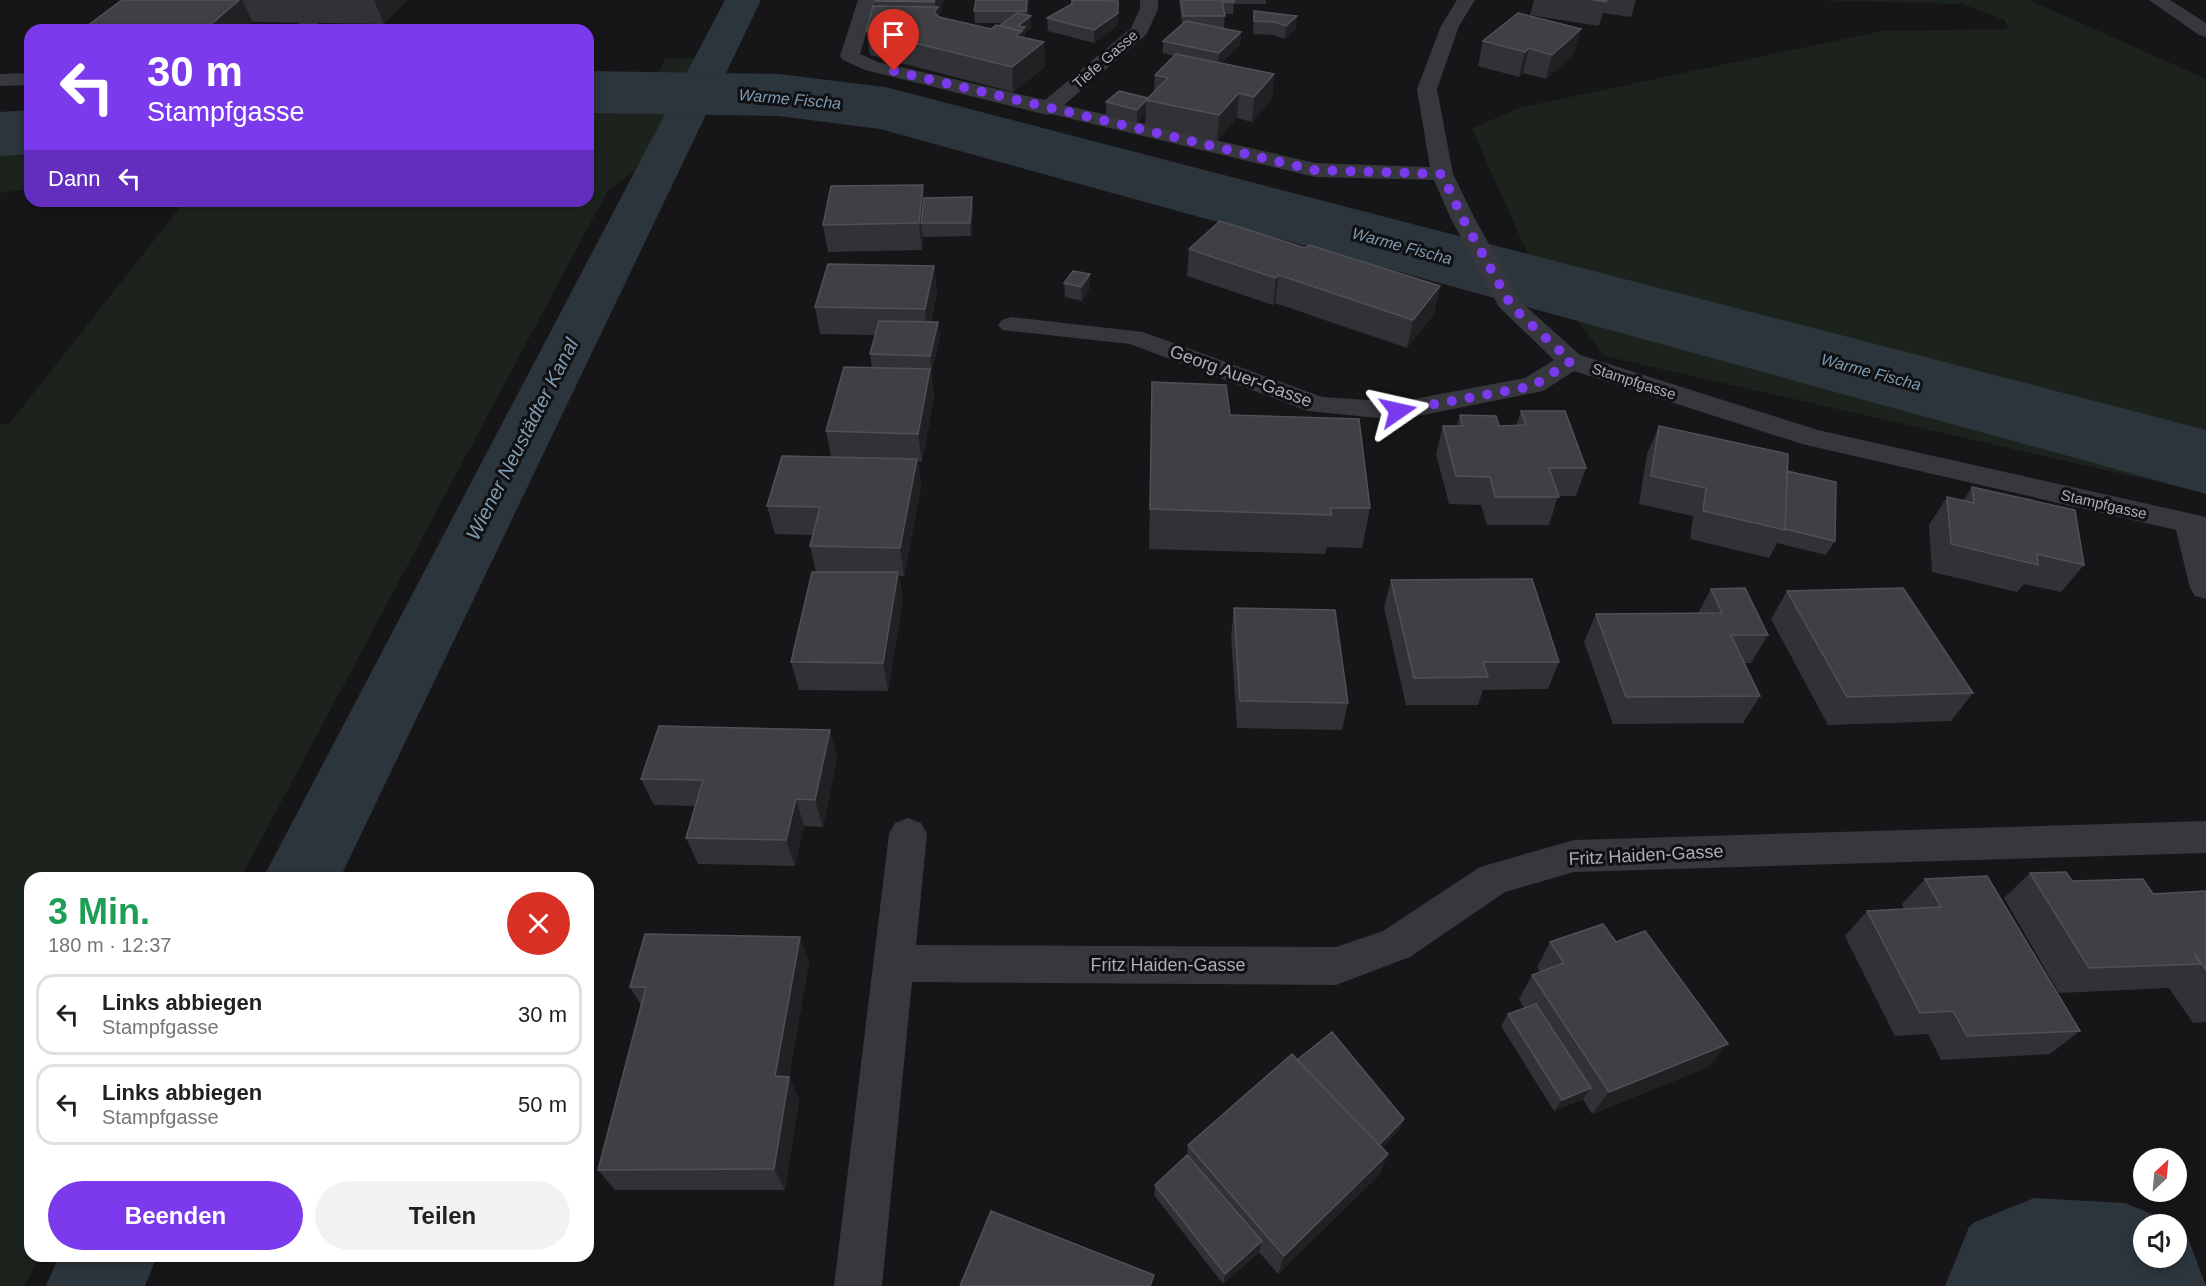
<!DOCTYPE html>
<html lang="de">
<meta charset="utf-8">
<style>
body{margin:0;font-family:Arial,sans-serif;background:#f2f2f2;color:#202124;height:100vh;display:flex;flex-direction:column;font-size:22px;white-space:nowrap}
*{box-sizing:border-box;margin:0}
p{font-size:20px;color:#757577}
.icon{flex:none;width:33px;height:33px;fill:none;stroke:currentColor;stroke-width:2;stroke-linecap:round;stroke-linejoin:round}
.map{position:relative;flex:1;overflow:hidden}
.sheet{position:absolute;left:24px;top:872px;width:570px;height:390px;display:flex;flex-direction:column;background:#fff;border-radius:18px;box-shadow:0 3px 9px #0003}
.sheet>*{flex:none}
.banner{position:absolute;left:24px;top:24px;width:570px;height:183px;border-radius:18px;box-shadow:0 3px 9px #0003;background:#7c3aed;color:#fff;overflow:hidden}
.needle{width:39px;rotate:26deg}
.buttons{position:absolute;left:2133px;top:1148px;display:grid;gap:12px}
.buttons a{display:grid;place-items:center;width:54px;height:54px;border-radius:50%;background:#fff;box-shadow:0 3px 9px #0003;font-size:30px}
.pin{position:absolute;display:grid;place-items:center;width:51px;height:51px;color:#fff;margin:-62px -26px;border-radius:50% 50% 50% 0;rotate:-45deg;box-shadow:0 0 6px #0007}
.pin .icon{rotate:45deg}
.me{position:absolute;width:66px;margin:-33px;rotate:79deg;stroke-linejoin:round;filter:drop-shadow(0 0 4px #0008)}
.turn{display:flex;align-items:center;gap:21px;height:126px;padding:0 24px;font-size:27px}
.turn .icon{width:78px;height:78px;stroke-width:2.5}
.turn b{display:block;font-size:42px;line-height:51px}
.then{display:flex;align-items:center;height:57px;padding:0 24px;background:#0003;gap:12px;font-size:22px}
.round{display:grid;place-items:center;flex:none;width:63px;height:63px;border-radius:32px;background:#f2f2f2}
.summary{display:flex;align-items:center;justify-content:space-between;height:102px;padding:0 24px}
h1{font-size:36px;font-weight:800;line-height:45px;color:#1e9e55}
.cta{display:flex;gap:12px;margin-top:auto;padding:12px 24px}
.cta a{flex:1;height:69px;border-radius:36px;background:#7c3aed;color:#fff;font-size:24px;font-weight:800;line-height:69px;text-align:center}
.cta a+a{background:#f2f2f2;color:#202124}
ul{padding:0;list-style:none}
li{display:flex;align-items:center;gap:18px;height:81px;margin:0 12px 9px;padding:0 12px;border:3px solid #e0e0e0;border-radius:18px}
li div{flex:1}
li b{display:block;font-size:22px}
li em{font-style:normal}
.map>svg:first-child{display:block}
.green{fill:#1c231d}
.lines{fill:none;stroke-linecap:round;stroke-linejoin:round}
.canal{fill:#2c353c;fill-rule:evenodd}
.river{fill:#2c353c;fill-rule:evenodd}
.service{fill:#37383d;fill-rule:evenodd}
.minor{fill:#37383d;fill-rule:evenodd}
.wall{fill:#323236}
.shaded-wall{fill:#212124}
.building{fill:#3f3f44;stroke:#4f5156;stroke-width:1.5}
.route{stroke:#7c3aed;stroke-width:10;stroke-dasharray:0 18}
.labels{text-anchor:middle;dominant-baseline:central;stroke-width:6;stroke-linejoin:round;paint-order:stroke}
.far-street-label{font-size:15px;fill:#a8adb8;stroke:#111113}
.far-water-label{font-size:16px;font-style:italic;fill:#7f9bb3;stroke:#111113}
.street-label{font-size:18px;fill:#a8adb8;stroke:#111113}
.water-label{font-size:20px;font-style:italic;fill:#7f9bb3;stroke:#111113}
</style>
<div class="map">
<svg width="2206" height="1286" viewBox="0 0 2206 1286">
<rect width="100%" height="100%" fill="#161618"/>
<path class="green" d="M1809,0H2029L2206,79V493L1604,356L1527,252L1472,129L1518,108L1882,31L2008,29L2005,20L1962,4Z
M702,58L646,162L607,192L241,877L30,878V1256H40L24,1286H0V425L10,423L185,201H588V100L644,103L665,59Z
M30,144V189L0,193V146Z"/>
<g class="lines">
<path class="canal" d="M725,0H761L340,878H263Z
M59,1256H157L145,1286H46Z"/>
<path class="river" d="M588,71L778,74L885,87L2206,430V494L880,129L778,116L588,113Z
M30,110V154L0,156V112Z
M2034,1198L2125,1203L2176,1224H2144V1257H2176V1224L2184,1227L2206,1286H1945L1969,1227L1975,1222Z"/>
<path class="service" d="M309,18L316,20L318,24L313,30H293L302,20Z
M30,73V85L0,86V74Z"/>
<path class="minor" d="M858,0H876L860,54L878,62L1045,100L1131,28L1140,9V0H1158V9L1146,35L1064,105L1315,163L1430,167L1417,89L1441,26L1457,0H1475L1459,26L1437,89L1453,174L1475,219L1522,303L1580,355L1818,430L2206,517V599L2195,596L2190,588L2176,530L1802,444L1574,371L1543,391L1398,420L1308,411L1130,344L1002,330L998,325L1002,320L1011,317L1143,332L1322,397L1398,402L1525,378L1554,360L1499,307L1451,219L1434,180L1315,177L1051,114L1047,115L865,70L843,60L840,56Z
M2149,0H2170L2206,23V37L2199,35Z
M908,818L921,823L927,834L916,945L1336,947L1383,931L1480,867L1574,840L2206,821V853L1574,872L1505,892L1410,957L1336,985L912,982L882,1286H834L889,834L895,823Z"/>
</g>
<path class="wall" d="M122,0H407L384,24L253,22L244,30H89L87,26Z
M944,0L939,17L991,29L1003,23H975L974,11L1029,0L1028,15L1031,16V28L1025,33V38L1044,42L1045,67L1013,92L870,55L866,31L876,6L875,1Z
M1179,0H1266V4H1234L1233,14H1225L1224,28H1222L1241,32L1240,45L1221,63L1274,74L1272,99L1252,122L1237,118L1217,141L1145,125L1146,114L1137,123L1106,116V102L1148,98L1154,91L1155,75L1174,56L1163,53V41L1182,24Z
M1534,0H1636L1631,17L1603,13L1599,26L1530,15Z
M1118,1V25L1094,43L1048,31L1047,18Z
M1254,11L1296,28L1285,39L1272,35L1253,34Z
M1483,41L1574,54L1546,79L1523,73L1519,77L1478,66Z
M972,197L973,211L971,236L923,237L922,250L828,252L823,225L924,198Z
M1305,248L1440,286L1434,314L1407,348L1275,303L1273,305L1187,276L1189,249Z
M934,266L937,293L931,322H938L940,337L932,370H931L934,397L922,462L918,461L921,487L904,576H899L903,600L888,691L799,690L791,662L816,572L810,546L813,535L775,534L767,506L831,457L826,431L872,368L870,354L875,335L820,334L815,307Z
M1090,274V288L1082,301L1065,297L1064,283Z
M1152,382L1230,415L1370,508L1362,548L1327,547L1325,554L1149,549Z
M1521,411L1586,468L1576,496H1558L1549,525H1487L1481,505L1449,504L1436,454L1443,426H1457L1460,415L1499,426H1516Z
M1659,426L1835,541L1826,555L1777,543L1769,558L1690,539L1693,516L1639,504L1647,454Z
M1972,487L2084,565L2061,592L2024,584L2017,592L1932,572L1929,525L1947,497L1963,501Z
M1391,580L1559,662L1548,689L1483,690L1478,705H1406L1384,608Z
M1711,589L1768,635L1751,663H1744L1760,696L1743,723L1613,724L1584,642L1596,614L1698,613Z
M1787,591L1973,693L1951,721L1828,725L1771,619Z
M1234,608L1348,703L1342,730L1237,728L1231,636Z
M837,757L823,827L804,826L795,866L698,864L686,838L695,806L654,805L641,779Z
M2030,873L2072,881L2153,894L2206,891V1022L2193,1023L2169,988H2168L2059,993L2004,898Z
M1925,879L2080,1031L2050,1054L1941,1060L1928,1034L1895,1036L1845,936L1867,911L1904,909L1902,904Z
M1550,942L1708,1067L1592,1114L1583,1099L1554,1111L1501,1026L1508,1014L1524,1008L1519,999L1532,975L1540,972L1537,967Z
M809,962L789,1077L799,1100L785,1190H615L598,1170L641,1005L630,987Z
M1297,1060L1404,1119L1399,1130L1382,1148L1388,1154L1379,1175L1278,1274L1259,1252L1223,1284L1154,1195L1155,1185L1187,1155L1188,1145Z"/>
<path class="shaded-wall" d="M239,0H242L253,22L244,30H210L208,27Z
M374,0H407L384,24Z
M935,0H944L939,19L934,12L935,10Z
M1027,0H1029L1027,19L1031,16V28L1025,33V40L1017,46L1018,26L1027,19Z
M1118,13V25L1094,43V30Z
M1297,16L1296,28L1285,39L1286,26Z
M1581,29L1574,54L1546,79L1552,55Z
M1241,32L1240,45L1218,66L1219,53Z
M1044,42L1045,67L1013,92L1012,67Z
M1529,48L1523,73L1519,77L1525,52Z
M1274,74L1272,99L1252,122L1254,97Z
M1239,93L1237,118L1217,141L1219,115Z
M1146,101V114L1137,123V110Z
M923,185L926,211L921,223L923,237L922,250L919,223Z
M972,197L973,211L971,236L970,223Z
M934,266L937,293L928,336L925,309Z
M1090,274V288L1082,301L1081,287Z
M1279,275L1275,303L1273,305L1276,278Z
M1440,286L1434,314L1407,348L1413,320Z
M938,322L940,337L932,370L930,356Z
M930,369L934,397L922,462L918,434Z
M917,459L921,487L904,576L900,548Z
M898,572L903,600L888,691L883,663Z
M830,730L837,757L823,827L815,800Z
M796,799L804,826L795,866L786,840Z
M800,937L809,962L785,1099L775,1076Z
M1728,1044L1708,1067L1592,1114L1609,1092Z
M789,1077L799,1100L785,1190L774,1169Z
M1591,1088L1583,1099L1554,1111L1562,1100Z
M1404,1119L1399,1130L1367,1163L1372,1153Z
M1388,1154L1379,1175L1278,1274L1284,1256Z
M1262,1241L1259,1251L1223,1284L1225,1274Z"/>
<path class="building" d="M122,0H239L208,27L87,26Z
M876,0H935L934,2L875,1Z
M976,0H1027L1026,11H974Z
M1072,0L1118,1V13L1094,30L1047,18L1072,4Z
M1181,0H1234V2H1222L1225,16H1183Z
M1593,0H1607L1606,2Z
M873,6L938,7L934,12L939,17L991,29L996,25L1022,31L1016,36L1044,42L1012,67L866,31Z
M1254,11L1297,16L1286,26L1274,22L1254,21Z
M1017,13L1031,16L1018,26L1025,27L1020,31L999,26Z
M1518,13L1581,29L1552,55L1529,48L1525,52L1483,41Z
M1186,21L1241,32L1219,53L1163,41Z
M1176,54L1274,74L1254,97L1239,93L1219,115L1146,100L1168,78L1155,75Z
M1119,91L1148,98L1137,110L1106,102Z
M923,185L919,223L823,225L831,186Z
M972,197L970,223H921L924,198Z
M1220,221L1305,248L1309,245L1440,286L1413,320L1279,275L1276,278L1189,249Z
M828,264L934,266L925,309L815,307Z
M1073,271L1090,274L1081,287L1064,283Z
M879,321L938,322L930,356L870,354Z
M844,367L930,369L918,434L826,431Z
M1152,382L1226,385L1230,415L1359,419L1370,508H1330L1332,515L1150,509Z
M1521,411H1565L1586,468H1549L1559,497H1495L1490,477L1456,476L1443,426H1463L1460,415L1496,416L1499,426L1526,425Z
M1659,426L1788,454L1785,530L1703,511L1706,488L1651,476Z
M782,456L917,459L900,548L810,546L820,507L767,506Z
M1787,471L1836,482L1835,541L1785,529Z
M1972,487L2075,510L2084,565L2037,554L2038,565L1951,544L1947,497L1974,503Z
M812,572H898L883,663L791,662Z
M1532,579L1559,662H1483L1488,677L1414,678L1391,580Z
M1745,588L1768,635H1731L1760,696L1626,697L1596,614L1722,613L1711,589Z
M1903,588L1973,693L1847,697L1787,591Z
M1234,608L1335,610L1348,703L1240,701Z
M659,726L830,730L815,800L796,799L786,840L686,838L703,780L641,779Z
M2066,872L2072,881L2143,879L2153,894L2206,891V970L2194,953L2200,964L2089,968L2030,873Z
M1987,876L2080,1031L1967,1036L1953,1011L1920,1013L1867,911L1941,907L1925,879Z
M1603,924L1616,942L1645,931L1728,1044L1609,1092L1532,975L1564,963L1550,942Z
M645,934L800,937L775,1076L789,1077L774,1169L598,1170L646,987H630Z
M1536,1004L1591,1088L1562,1100L1508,1014Z
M1332,1032L1404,1119L1379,1145L1297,1060Z
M1292,1054L1388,1154L1284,1256L1188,1145Z
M1187,1155L1262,1241L1225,1274L1155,1185Z
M991,1211L1154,1275L1150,1286H960Z"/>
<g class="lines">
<path class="route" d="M894,71L1314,170L1442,174L1463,219L1512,307L1571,361L1533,386L1398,411"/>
</g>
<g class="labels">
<g class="far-street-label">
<text transform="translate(1105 59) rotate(-41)">Tiefe Gasse</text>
<text transform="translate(1634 381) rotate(18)">Stampfgasse</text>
<text transform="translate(2104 504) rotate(13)">Stampfgasse</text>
</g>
<g class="far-water-label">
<text transform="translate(790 99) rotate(5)">Warme Fischa</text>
<text transform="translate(1402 246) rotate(15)">Warme Fischa</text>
<text transform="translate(1871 372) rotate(15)">Warme Fischa</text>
</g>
<g class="street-label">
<text transform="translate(1241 376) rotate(20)">Georg Auer-Gasse</text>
<text transform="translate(1646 855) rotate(-3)">Fritz Haiden-Gasse</text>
<text x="1168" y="965">Fritz Haiden-Gasse</text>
</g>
<g class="water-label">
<text transform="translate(522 439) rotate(-63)">Wiener Neustädter Kanal</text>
</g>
</g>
</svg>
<div class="buttons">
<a><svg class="needle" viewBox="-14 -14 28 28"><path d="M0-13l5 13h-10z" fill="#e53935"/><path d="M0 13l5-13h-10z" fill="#757577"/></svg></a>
<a><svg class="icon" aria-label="sound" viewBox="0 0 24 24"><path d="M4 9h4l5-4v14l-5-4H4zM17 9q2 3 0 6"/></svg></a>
</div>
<div class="pin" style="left:894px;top:71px;background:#d93025"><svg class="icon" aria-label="arrive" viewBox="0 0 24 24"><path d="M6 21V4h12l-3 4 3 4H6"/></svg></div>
<svg class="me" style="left:1398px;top:411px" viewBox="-20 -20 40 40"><path d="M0-17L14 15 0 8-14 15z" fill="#7c3aed" stroke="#fff" stroke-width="4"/></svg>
<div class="banner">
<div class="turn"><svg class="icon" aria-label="left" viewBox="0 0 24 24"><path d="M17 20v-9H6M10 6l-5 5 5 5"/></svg><div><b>30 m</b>Stampfgasse</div></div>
<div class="then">Dann<svg class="icon" aria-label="left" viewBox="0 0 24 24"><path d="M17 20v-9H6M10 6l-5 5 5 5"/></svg></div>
</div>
<section class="sheet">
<div class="summary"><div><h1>3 Min.</h1><p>180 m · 12:37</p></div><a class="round" style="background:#d93025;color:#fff"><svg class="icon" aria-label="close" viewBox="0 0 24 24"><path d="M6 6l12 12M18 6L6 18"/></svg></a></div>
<ul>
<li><svg class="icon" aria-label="left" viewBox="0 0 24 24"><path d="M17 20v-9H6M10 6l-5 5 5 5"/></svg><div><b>Links abbiegen</b><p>Stampfgasse</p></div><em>30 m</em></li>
<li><svg class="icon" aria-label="left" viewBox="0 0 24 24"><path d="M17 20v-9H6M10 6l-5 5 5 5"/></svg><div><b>Links abbiegen</b><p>Stampfgasse</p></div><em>50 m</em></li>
</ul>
<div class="cta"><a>Beenden</a><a>Teilen</a></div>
</section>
</div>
